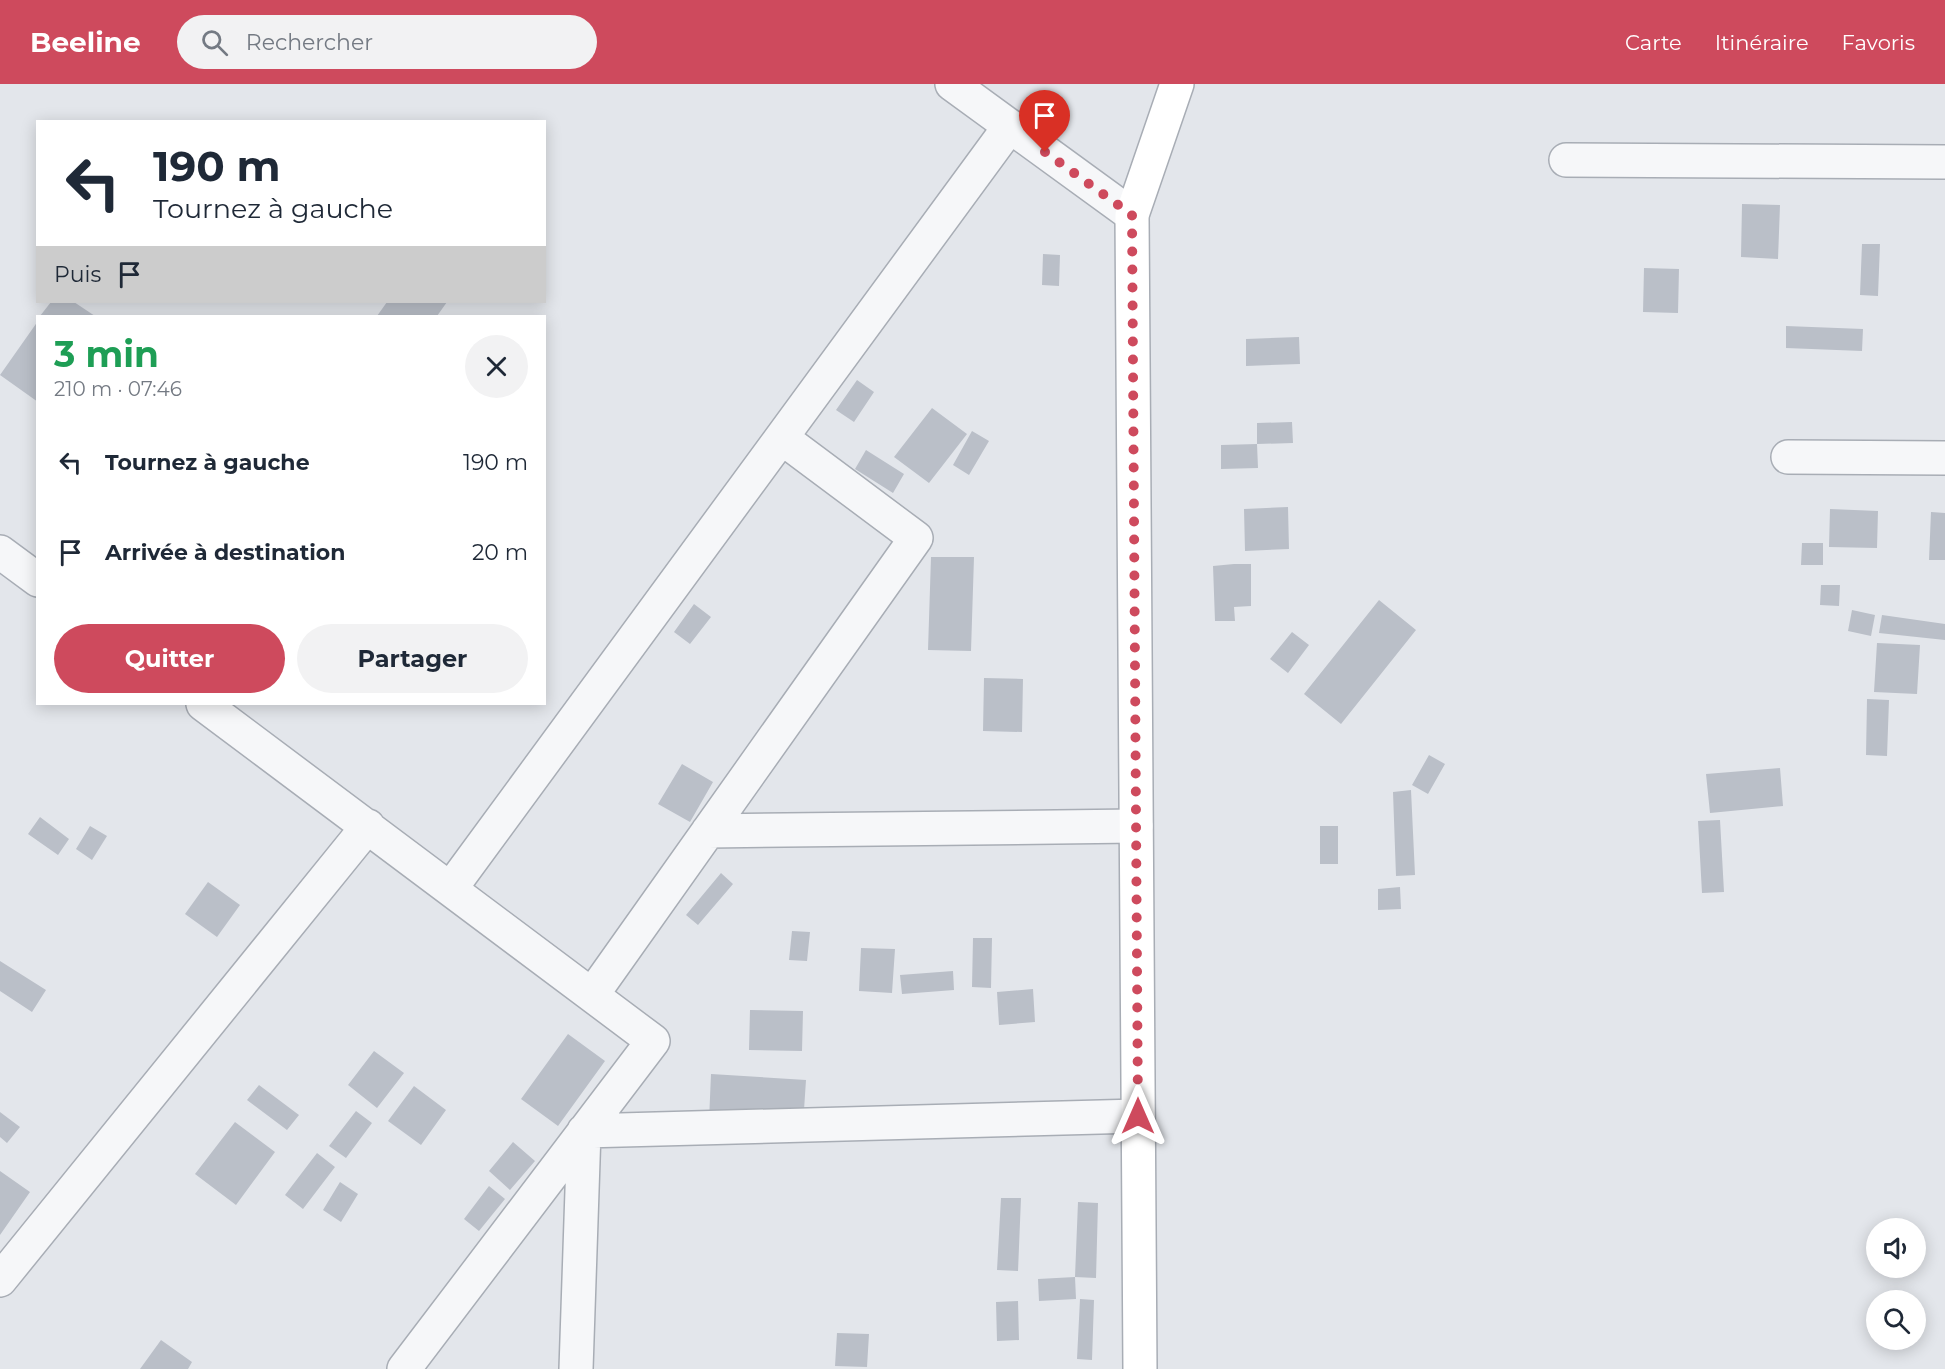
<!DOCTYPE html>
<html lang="fr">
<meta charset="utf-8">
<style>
body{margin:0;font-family:Montserrat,sans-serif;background:#f2f2f3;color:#1f2937;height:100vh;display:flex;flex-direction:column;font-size:22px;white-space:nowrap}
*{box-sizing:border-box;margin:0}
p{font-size:20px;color:#747a83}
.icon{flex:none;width:33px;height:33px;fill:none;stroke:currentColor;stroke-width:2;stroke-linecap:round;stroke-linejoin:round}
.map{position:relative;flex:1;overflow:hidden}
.sheet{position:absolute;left:36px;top:231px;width:510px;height:390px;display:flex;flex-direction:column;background:#fff;border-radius:0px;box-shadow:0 3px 15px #0003}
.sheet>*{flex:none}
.banner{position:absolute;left:36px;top:36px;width:510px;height:183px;border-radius:0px;box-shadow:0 3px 15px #0003;background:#fff;color:#1f2937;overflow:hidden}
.tools{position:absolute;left:1866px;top:1134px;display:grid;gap:12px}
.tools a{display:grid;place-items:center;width:60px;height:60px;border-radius:50%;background:#fff;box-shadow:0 3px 15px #0003;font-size:30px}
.pin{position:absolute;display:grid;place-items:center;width:51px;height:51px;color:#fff;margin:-62px -26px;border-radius:50% 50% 50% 0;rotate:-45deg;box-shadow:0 0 6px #0007}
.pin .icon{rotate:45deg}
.me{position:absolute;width:66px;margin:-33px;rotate:0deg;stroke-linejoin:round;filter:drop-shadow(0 0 4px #0008)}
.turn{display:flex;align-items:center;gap:21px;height:126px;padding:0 18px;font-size:27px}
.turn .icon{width:78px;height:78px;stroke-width:2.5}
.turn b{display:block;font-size:42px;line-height:51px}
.then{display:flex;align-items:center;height:57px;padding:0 18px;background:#0003;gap:12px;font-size:22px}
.round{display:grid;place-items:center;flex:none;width:63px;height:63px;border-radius:32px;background:#f2f2f3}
.headline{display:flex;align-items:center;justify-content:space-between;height:102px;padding:0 18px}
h1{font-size:36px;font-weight:700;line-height:45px;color:#1e9e55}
.primary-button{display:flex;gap:12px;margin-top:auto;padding:12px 18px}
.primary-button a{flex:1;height:69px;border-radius:36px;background:#ce4a5d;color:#fff;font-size:24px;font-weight:700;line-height:69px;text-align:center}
.primary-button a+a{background:#f2f2f3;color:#1f2937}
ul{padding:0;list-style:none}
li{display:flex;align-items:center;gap:18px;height:90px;padding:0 18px}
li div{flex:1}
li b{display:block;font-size:22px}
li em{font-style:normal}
header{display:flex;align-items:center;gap:36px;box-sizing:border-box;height:84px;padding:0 30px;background:#ce4a5d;color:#fff}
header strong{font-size:28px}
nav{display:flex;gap:33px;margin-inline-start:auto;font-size:21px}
.search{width:420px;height:54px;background:#f2f2f3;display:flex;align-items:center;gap:15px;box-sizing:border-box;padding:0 21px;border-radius:33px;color:#747a83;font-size:22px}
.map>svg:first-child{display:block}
.building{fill:#babfc8}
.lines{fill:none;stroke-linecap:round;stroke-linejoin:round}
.street-casing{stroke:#a8adb5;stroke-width:36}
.secondary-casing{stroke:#a8adb5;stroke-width:36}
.street{stroke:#f6f7f9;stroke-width:33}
.secondary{stroke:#fff;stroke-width:33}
.route{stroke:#ce4a5d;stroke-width:10;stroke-dasharray:0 18}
</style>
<header>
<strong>Beeline</strong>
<div class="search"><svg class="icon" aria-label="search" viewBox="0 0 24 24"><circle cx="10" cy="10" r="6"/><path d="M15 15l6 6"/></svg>Rechercher</div>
<nav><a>Carte</a><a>Itinéraire</a><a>Favoris</a></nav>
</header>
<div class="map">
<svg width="1945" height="1285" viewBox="0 0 1945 1285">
<rect width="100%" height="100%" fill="#e3e6eb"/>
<path class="building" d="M1742,120L1780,121L1778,175L1741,173Z
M1862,160H1880L1878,212L1860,211Z
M1043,170L1060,171L1059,202L1042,201Z
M1644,184L1679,185L1678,229L1643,228Z
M51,218H74L95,232H40Z
M387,218H447L437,232H377Z
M38,237V318L0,291Z
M1786,242L1863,245L1862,267L1786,264Z
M1299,253L1300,280L1246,282V255Z
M857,296L874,308L854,338L836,326Z
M932,324L967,350L929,399L894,373Z
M1292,338L1293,359L1257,360V339Z
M972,347L989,357L969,391L953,381Z
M1257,360L1258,384L1221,385V361Z
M866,366L904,390L893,409L855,385Z
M1288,423L1289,465L1245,467L1244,425Z
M1830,425L1878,427L1877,464L1829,463Z
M1931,428L1945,429V476H1929Z
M1802,459H1823V481H1801Z
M931,473H974L971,567L928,566Z
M1234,480H1251V522L1234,523L1235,537H1215L1213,482Z
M1821,501H1840L1839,522L1820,521Z
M1379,516L1416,546L1341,640L1304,610Z
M694,520L711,533L690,560L674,548Z
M1852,526L1875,531L1871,552L1848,547Z
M1882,531L1945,540V556L1879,549Z
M1292,548L1309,561L1288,589L1270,575Z
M1877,559L1920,561L1917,610L1874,608Z
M984,594L1023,595L1022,648L983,647Z
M1867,615L1889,616L1887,672L1866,671Z
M1429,671L1445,680L1428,710L1412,701Z
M682,680L713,698L690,738L658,720Z
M1780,684L1783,722L1710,729L1706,690Z
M1411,706L1415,791L1396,792L1393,708Z
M40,733L69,755L58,771L28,750Z
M1720,736L1724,808L1702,809L1698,737Z
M90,742L107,752L92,776L76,765Z
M1320,742H1338V780H1320Z
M721,789L733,800L698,841L686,831Z
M208,798L240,821L217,853L185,830Z
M1400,803L1401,825L1378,826V805Z
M792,847L810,848L807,877L789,876Z
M973,854H992L991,904L972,903Z
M861,864L895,865L892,909L859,907Z
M0,877L46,906L32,928L0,907Z
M953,887L954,906L902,910L900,891Z
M1033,905L1035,938L999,941L997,908Z
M750,926L803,927L802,967L749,966Z
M568,950L605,977L558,1042L521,1015Z
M374,967L404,989L377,1024L348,1001Z
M711,990L806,996L803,1041L709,1037Z
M259,1001L299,1031L287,1046L247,1016Z
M414,1002L446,1026L421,1061L388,1037Z
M356,1027L372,1039L346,1074L329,1062Z
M0,1028L20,1043L7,1059L0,1053Z
M235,1038L275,1068L236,1121L195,1090Z
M513,1058L535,1077L510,1106L489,1087Z
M317,1069L335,1083L303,1125L285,1111Z
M0,1087L30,1108L0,1151Z
M340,1098L358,1110L341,1138L323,1126Z
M489,1102L505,1115L479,1147L464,1135Z
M1001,1114H1021L1018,1187L997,1186Z
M1078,1118L1098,1119L1096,1194L1075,1193Z
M1075,1193L1076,1215L1039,1217L1038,1195Z
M1080,1215L1094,1216L1092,1276L1077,1275Z
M1018,1217L1019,1256L997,1257L996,1218Z
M837,1249L869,1250L867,1283L835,1282Z
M161,1256L192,1278L188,1285H140Z"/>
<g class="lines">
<defs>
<path id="street" d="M952,0L1132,131
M1566,76L1945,78
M1788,373L1945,374
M0,468L38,496
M203,620L653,957L404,1285
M708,747L1136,742
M451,804L1010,42
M592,911L916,454L782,354
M0,1196L368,742
M576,1285L584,1047L1138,1032"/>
<path id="secondary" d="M1140,1285L1132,131L1177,0"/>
</defs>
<use href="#street" class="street-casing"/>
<use href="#secondary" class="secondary-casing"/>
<use href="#street" class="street"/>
<use href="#secondary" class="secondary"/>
</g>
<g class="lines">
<path class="route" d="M1045,68L1132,131L1138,1032"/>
</g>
</svg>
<div class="tools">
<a><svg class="icon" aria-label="sound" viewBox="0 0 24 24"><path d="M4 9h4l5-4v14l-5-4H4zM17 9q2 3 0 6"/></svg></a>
<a><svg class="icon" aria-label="search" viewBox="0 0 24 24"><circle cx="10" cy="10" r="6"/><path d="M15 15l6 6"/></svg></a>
</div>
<div class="pin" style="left:1045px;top:68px;background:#d93025"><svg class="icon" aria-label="arrive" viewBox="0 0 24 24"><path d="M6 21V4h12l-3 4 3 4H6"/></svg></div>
<svg class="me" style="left:1138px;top:1032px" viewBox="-20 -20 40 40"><path d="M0-17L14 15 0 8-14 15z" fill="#ce4a5d" stroke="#fff" stroke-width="4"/></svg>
<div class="banner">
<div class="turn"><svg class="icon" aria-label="left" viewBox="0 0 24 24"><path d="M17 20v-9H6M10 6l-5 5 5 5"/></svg><div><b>190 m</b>Tournez à gauche</div></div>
<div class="then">Puis<svg class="icon" aria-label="arrive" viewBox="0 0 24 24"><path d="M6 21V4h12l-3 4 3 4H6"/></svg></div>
</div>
<section class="sheet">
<div class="headline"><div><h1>3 min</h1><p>210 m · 07:46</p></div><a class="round"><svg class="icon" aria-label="close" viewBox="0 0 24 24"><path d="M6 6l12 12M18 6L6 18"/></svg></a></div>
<ul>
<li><svg class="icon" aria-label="left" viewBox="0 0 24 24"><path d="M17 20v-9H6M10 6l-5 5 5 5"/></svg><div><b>Tournez à gauche</b></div><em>190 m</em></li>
<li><svg class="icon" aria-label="arrive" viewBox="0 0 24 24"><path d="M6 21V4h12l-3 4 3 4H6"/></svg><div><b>Arrivée à destination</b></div><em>20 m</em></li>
</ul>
<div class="primary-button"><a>Quitter</a><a>Partager</a></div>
</section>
</div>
